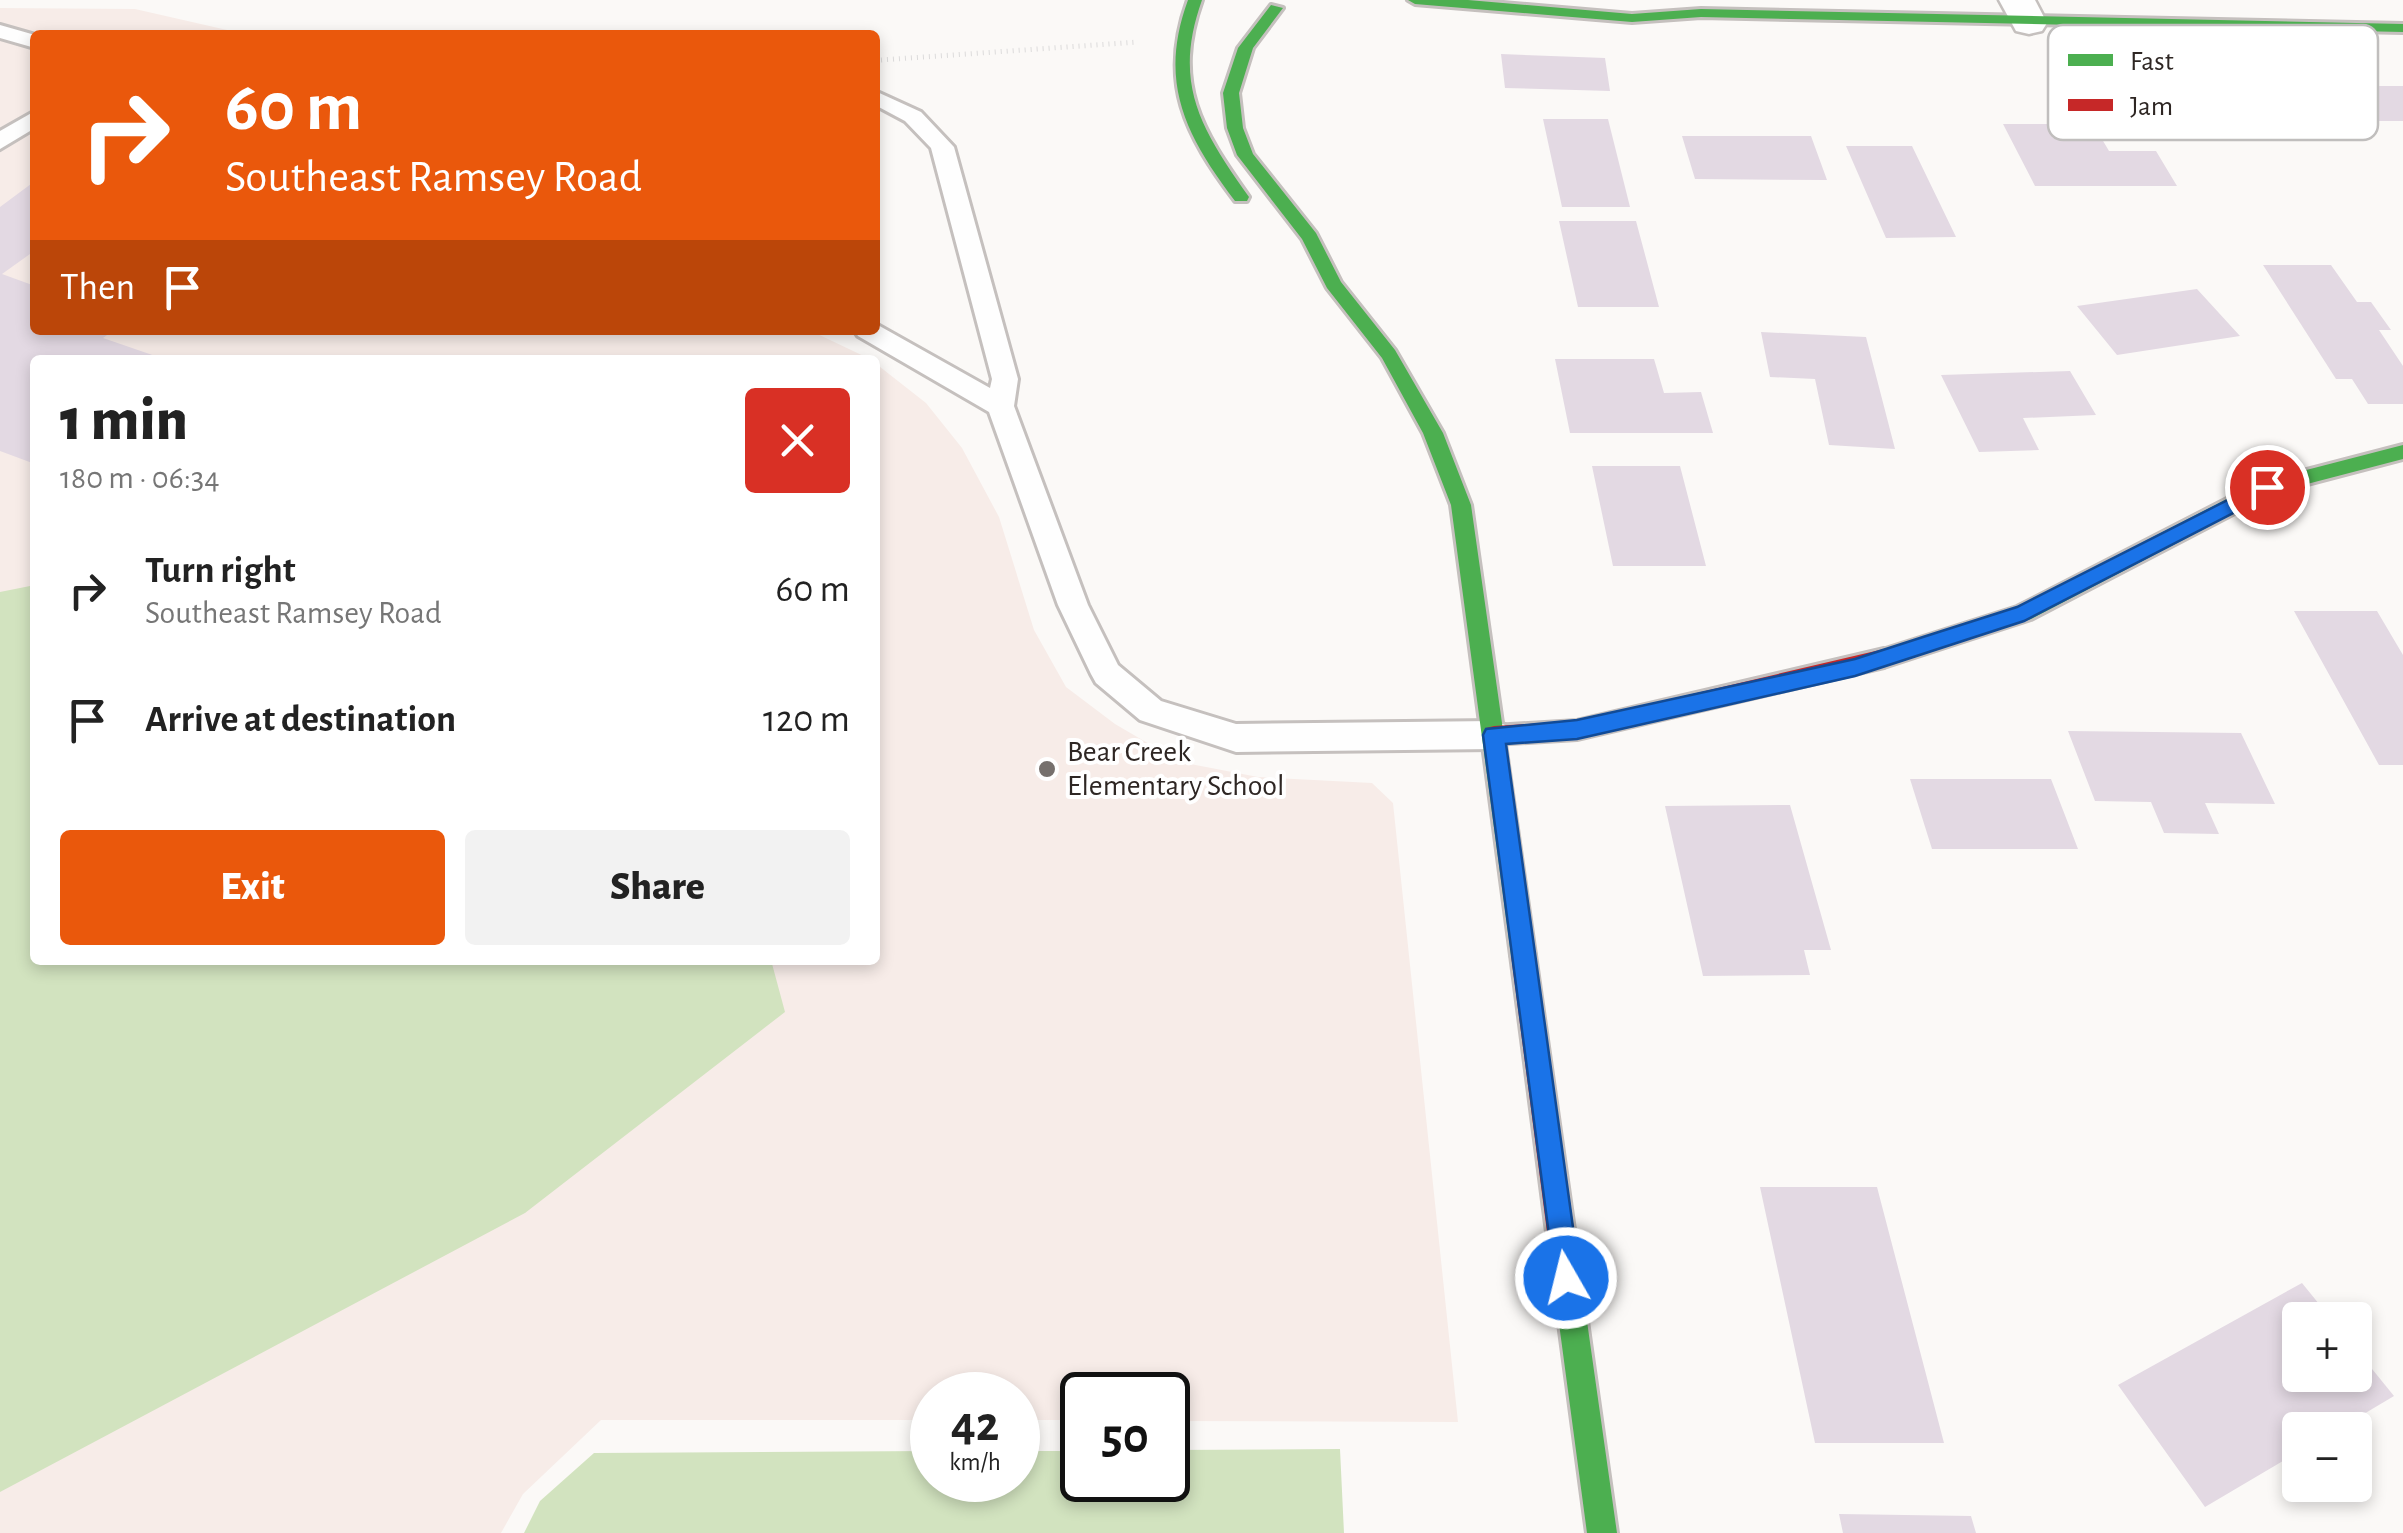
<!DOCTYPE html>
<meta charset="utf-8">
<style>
body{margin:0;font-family:"Alegreya Sans",sans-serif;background:#f2f2f2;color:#222;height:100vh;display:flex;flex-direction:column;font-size:38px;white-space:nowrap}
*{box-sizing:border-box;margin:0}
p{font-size:32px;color:#767676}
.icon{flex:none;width:55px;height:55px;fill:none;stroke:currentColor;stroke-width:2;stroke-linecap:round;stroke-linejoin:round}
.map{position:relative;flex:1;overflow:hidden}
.details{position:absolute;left:30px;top:355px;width:850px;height:610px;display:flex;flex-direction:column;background:#fff;border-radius:10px;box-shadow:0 5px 15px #0003}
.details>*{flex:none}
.guide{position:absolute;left:30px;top:30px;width:850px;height:305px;border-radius:10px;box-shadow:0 5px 15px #0003;background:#ea580c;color:#fff;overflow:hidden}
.controls{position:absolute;left:2282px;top:1302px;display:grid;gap:20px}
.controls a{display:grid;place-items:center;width:90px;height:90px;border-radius:10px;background:#fff;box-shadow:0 5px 15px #0003;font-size:50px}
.speed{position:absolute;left:910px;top:1372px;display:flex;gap:20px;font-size:50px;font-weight:700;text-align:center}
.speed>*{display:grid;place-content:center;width:130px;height:130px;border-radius:50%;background:#fff;box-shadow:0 5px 15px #0003;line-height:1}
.speed small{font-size:25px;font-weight:400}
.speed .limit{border:5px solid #111;border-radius:15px;background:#fff;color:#111}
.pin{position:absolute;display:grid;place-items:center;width:85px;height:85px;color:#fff;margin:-42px;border:5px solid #fff;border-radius:50%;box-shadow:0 2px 10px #0007}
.me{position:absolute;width:110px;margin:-55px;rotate:352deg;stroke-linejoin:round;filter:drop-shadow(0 0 8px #0008)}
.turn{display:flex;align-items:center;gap:35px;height:210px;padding:0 30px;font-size:45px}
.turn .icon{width:130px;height:130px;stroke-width:2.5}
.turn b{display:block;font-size:70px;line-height:85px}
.then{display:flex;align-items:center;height:95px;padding:0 30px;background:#0003;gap:20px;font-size:38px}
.round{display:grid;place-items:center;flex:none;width:105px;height:105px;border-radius:10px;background:#f2f2f2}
.headline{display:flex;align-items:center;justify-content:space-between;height:170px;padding:0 30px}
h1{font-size:60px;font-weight:800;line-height:75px}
.button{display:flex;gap:20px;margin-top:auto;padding:20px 30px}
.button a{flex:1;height:115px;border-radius:10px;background:#ea580c;color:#fff;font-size:40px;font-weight:800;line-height:115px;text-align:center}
.button a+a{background:#f2f2f2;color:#222}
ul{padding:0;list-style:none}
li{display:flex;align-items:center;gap:30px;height:130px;padding:0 30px}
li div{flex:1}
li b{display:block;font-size:38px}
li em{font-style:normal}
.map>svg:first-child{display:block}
.built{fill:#f7ece8}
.green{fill:#d2e3bf}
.building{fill:#e3d9e3}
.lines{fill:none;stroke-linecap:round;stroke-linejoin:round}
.lane-casing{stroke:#c5c0be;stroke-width:6}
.street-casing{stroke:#c5c0be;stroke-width:5}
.fast-casing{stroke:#c5c0be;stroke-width:6}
.jam-casing{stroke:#c5c0be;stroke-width:6}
.path{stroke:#dcdbdb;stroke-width:5;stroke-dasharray:1 5;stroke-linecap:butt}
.lane{fill:#fefefe;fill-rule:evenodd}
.street{fill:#fefefe;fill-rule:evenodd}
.fast{fill:#4caf50;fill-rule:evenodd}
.jam{fill:#c62828;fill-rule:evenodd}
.route{fill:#1a73e8;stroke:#114b97;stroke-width:2.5}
.poi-dot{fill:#76706d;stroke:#fff;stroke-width:4}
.labels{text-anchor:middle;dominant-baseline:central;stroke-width:8;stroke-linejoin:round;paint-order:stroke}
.poi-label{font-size:30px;fill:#2e2623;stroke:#fff;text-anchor:start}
.key{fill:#fff;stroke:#c0bebd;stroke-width:2.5}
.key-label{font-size:28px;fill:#2e2623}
</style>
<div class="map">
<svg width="2403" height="1533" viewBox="0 0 2403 1533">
<rect width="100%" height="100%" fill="#fbf9f7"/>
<path class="built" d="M0,8L135,9L249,35H35V330H809L872,360H35V960H875V363L926,403L962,448L999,517L1034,630L1066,687L1115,724L1180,762L1258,777L1372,783L1393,803L1458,1422L1168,1421V1395H1082V1420H1018V1395H932V1420H601L523,1494L501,1533H0Z"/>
<path class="green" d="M35,585V960H771L785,1012L525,1213L0,1492V592Z
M1340,1449L1344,1533H524L540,1501L594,1453L932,1451V1480H1018V1451H1082V1480H1168V1450Z"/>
<path class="building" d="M1501,54L1605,58L1610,91L1505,88Z
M2322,86H2403V121H2348Z
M1543,119H1608L1630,207H1562Z
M2003,124H2093L2109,151H2156L2177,186H2035Z
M1682,136H1811L1827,180L1695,179Z
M1846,146H1912L1956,237L1886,238Z
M35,181V255L30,254L2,274L35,286V330H114L103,338L164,359L35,360V464L0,451V207Z
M1559,221H1636L1659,307H1578Z
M2263,265H2331L2357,302H2371L2391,330H2379L2403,366V404H2368L2352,379H2336Z
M2197,289L2240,336L2117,355L2077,306Z
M1761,332L1866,337L1895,449L1829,445L1815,379L1770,377Z
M1555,359H1654L1664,393L1701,392L1713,433H1570Z
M2070,371L2096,415L2023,418L2039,450L1979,452L1941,375Z
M1592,466H1680L1706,566H1613Z
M2294,611H2377L2403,655V765H2379Z
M2068,731L2241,733L2275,804L2205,803L2219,834L2164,833L2151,802L2095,801Z
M1910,779H2051L2078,849H1932Z
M1790,805L1831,950H1804L1810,975L1703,976L1665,806Z
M1760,1187H1877L1944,1443H1815Z
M2302,1283L2332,1320H2300V1375H2355V1348L2394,1396L2337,1430H2300V1451L2205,1507L2118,1385Z
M1839,1514L1971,1516L1976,1533H1843Z"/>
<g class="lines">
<defs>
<path id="lane" d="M0,25L35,35V48L0,38Z
M875,91L921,112L954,147L1018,379L1014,406L1088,605L1118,665L1161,701L1236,724L1494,721L1505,725L1510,735L1505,745L1494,749L1236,752L1140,720L1096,683L1091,674L1058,605L989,412L858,336L854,330H875L876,324L990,388L992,379L931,148L905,121L875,105Z
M35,111V128L0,149V131Z"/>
<path id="street" d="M1999,0H2035L2047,23L2042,31L2029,34L2016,31Z"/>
<path id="fast" d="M1188,0H1202C1172,84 1201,129 1249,197L1247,201H1235C1185,135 1158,82 1188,0Z
M1408,0H1468L1632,14L1701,9L2403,24V32L1701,17L1632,22L1415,4Z
M1271,5L1283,8L1253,48L1239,93L1243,128L1253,154L1316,233L1341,282L1395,350L1443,433L1471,505L1535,955L1532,963L1523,966L1514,963L1511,955L1451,505L1423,433L1382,358L1327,288L1302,239L1237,155L1227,128L1223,93L1238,48Z
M2403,445V459L2273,493L2031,619L1884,667L1873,658L1876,652L2017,607L2260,482Z
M1568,1272L1578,1276L1582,1286L1617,1533H1587L1554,1286L1558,1276Z"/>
<path id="jam" d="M1884,649L1895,658L1884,667L1577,739L1494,744L1486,742L1483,735L1486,728L1494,726L1577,721Z
M1523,944L1532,947L1535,955L1582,1286L1578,1296L1568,1300L1558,1296L1554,1286L1511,955L1514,947Z"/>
</defs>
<use href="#lane" class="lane-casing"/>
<use href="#street" class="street-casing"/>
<use href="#fast" class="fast-casing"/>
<use href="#jam" class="jam-casing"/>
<path class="path" d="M881,60L1138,42"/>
<use href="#lane" class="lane"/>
<use href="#street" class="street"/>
<use href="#fast" class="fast"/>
<use href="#jam" class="jam"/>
</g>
<path class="route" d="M2267,480L2277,487L2274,492L2024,621L1855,676L1577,739L1506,744L1580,1278L1576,1288L1566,1293L1556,1288L1483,735L1486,729L1577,720L1855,659L1923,637L2017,607Z"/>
<circle class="poi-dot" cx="1047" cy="769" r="10"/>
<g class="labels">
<g class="poi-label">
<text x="1067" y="752">Bear Creek<tspan x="1067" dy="34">Elementary School</tspan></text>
</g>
</g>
<rect x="2048" y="25" width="330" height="115" rx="15" class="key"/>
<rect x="2068" y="54" width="45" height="12" fill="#4caf50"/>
<rect x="2068" y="99" width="45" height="12" fill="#c62828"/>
<g class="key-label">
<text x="2130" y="70">Fast</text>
<text x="2130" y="115">Jam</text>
</g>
</svg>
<div class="controls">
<a>+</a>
<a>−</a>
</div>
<div class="speed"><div>42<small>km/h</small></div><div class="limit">50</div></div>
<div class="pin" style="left:2267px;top:487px;background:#d93025"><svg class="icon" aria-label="arrive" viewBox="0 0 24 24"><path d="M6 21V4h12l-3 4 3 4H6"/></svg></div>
<svg class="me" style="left:1566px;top:1278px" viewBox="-20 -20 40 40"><circle r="17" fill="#1a73e8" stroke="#fff" stroke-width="3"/><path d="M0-11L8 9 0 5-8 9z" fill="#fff"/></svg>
<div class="guide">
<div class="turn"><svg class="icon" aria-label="right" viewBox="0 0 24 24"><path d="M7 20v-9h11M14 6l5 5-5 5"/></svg><div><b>60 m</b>Southeast Ramsey Road</div></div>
<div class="then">Then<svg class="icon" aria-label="arrive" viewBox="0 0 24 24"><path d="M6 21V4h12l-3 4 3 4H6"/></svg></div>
</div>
<section class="details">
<div class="headline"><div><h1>1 min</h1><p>180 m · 06:34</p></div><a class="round" style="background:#d93025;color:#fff"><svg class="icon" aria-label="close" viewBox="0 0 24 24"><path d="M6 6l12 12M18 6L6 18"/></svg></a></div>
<ul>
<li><svg class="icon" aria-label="right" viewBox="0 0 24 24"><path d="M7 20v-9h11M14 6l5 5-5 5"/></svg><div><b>Turn right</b><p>Southeast Ramsey Road</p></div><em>60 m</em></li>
<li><svg class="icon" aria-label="arrive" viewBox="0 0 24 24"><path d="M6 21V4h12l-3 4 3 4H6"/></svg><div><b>Arrive at destination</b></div><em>120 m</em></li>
</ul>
<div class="button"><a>Exit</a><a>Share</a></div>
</section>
</div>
